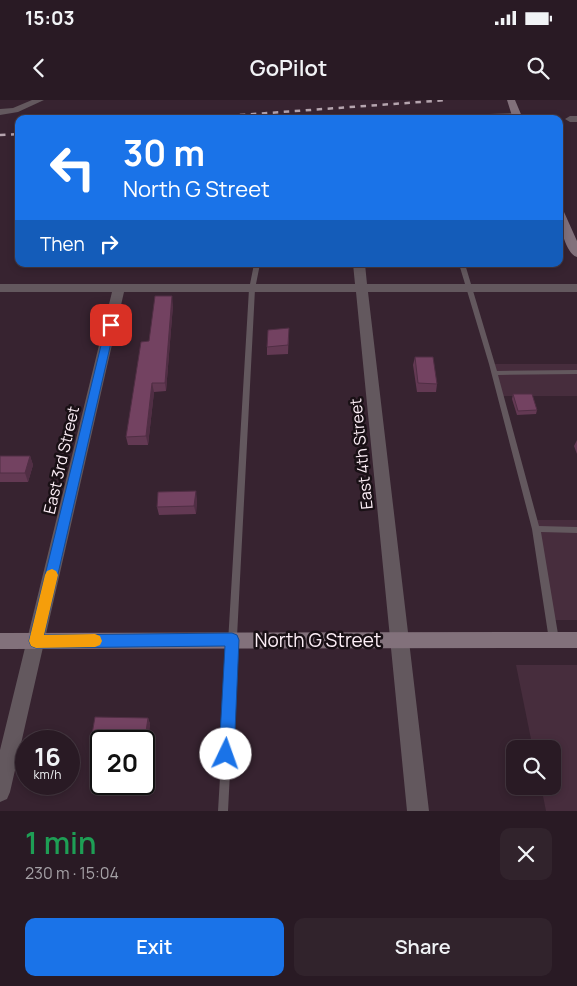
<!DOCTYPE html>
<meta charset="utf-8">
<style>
body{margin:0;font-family:Manrope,sans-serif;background:#31232c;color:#f1f3f6;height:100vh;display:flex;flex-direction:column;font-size:19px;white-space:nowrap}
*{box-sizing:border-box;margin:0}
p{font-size:16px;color:#a5a1a6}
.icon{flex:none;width:28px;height:28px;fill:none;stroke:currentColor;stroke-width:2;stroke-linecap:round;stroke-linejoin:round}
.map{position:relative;height:711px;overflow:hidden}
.side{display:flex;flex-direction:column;background:#291a24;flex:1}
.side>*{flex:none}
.banner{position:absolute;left:15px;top:15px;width:548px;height:152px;border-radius:10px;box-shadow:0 2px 8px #0003,0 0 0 1px #453841;background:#1a73e8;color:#fff;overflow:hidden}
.buttons{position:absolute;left:506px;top:640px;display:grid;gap:10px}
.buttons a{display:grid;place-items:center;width:55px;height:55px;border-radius:10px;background:#291a24;box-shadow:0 2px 8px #0003,0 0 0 1px #453841;font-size:25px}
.speed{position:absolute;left:15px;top:630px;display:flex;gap:10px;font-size:25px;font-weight:700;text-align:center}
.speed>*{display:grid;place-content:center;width:65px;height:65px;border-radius:50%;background:#291a24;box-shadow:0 2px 8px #0003,0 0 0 1px #453841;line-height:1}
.speed small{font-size:12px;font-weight:400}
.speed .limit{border:2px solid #111;border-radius:8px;background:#fff;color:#111}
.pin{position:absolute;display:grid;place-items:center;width:42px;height:42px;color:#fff;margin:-21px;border-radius:10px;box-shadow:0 2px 8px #0006}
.me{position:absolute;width:55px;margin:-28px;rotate:3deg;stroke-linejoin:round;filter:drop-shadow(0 0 4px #0008)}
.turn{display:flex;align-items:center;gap:18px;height:105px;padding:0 25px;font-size:22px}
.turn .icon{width:65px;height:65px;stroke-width:2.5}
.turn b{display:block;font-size:35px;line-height:42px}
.then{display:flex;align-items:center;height:48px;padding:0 25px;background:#0003;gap:10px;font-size:19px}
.round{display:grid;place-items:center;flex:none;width:52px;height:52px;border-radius:10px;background:#31232c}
.overview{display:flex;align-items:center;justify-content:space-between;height:85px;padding:0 25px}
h1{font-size:30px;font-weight:600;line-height:38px;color:#1e9e55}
.primary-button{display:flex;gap:10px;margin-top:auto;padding:10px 25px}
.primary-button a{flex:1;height:58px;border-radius:10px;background:#1a73e8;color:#fff;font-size:20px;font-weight:600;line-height:58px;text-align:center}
.primary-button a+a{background:#31232c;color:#f1f3f6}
.status{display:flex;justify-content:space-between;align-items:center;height:35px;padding:0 25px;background:#291a24;direction:ltr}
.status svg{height:14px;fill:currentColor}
header{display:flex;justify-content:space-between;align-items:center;height:65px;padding:0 25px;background:#291a24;font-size:22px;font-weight:600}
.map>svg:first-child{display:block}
.built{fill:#472d3d}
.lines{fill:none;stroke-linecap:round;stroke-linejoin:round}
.lane{fill:#63585e;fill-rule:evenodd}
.street{fill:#63585e;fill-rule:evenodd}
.secondary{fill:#82717b;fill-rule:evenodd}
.rail{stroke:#b5a4ae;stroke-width:2.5;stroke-dasharray:5.5 5.5;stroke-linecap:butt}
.wall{fill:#633953}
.shaded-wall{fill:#502e44}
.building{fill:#734261;stroke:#502e44}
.route{fill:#1a73e8;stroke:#114b97}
.slow{fill:#f59e0b}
.labels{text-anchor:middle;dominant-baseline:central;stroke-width:5;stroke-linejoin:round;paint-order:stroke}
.street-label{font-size:16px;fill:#fdeff7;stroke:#191015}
.near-street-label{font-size:19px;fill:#fdeff7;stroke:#191015}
</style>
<div class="status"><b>15:03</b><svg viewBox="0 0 49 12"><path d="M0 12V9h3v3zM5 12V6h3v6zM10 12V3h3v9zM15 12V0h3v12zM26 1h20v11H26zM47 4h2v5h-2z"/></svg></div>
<header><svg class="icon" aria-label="back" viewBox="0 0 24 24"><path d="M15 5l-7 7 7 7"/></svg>GoPilot<svg class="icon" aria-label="search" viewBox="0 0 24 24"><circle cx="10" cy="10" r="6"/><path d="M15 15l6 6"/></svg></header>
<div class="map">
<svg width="577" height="711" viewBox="0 0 577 711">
<rect width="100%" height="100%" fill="#372330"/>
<path class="built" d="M492,264H577V296H500Z
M533,420H577V520H551Z
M516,565H577V711H546L541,686H552V649H533Z"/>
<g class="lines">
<path class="lane" d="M254,164H260L255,189L228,711H218L249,189Z
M459,164H465L497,271L577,270V274L498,275L539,426L577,427V433L541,432L559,540L557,543L554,544L551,543L549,540L532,429L489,264Z"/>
<path class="street" d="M32,0H44L18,12L0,15V9L13,8Z
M517,13L522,16L520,18L429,19L433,16Z
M577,16V22H570L565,19L570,16Z
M353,164H365L367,184H577V192H368L429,711H407L356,192H124L10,692L7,699L0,702V650L112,192H0V184H355Z"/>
<path class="secondary" d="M507,0H515L523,19H513Z
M559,109L564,112L577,141V157C565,154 558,120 559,109Z
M577,532V548L0,549V533Z"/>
<path class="rail" d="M185,19L448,0
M0,35L19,34"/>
</g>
<path class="wall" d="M173,205L166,291L154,292L148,345H128L126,337L149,241Z
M289,228L288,254L267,255V247Z
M415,257L437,284L436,292H417L413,265Z
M513,294L537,310L536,314L517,315L512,299Z
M577,340V354L574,346Z
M0,356H30L33,365L28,382H0Z
M197,399L196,414L159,415L157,407Z
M148,618L150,624L146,653H144V641H101V652H93L90,646Z"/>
<path class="shaded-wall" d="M172,196L173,205L166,291L165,283Z
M152,283L154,292L148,345L146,336Z
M30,356L33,365L28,382L25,373Z
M196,391L197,399L196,414L194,406Z
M148,618L150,624L146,653L144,648V645Z"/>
<path class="building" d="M155,196H172L165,283H152L146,336L126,337L141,242L149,241Z
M289,228L288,245L267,247L268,230Z
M415,257H433L437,284L418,283Z
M513,294H532L537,310L518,311Z
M0,356H30L25,373H0Z
M196,391L194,406L157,407L158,392Z
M95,617L148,618L144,645V641H101V647L90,646Z"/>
<path class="route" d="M111,222L115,225L44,535L232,533L237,535L239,540L234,654L232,659L226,662L221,659L219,654L225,546L36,548L31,546L29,541L106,225Z"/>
<path class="slow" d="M52,469L56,471L58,475L44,535L95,534L100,536L102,541L100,545L95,547L36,548L31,546L29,541L45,475L47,471Z"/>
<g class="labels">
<g class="street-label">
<text transform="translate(361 354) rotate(-96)">East 4th Street</text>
<text transform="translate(61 360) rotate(-77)">East 3rd Street</text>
</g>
<g class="near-street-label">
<text x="318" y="540">North G Street</text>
</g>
</g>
</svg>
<div class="buttons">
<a><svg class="icon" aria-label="search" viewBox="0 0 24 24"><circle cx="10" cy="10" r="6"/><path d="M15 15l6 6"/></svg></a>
</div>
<div class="speed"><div>16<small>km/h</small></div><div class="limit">20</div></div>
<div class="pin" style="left:111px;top:225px;background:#d93025"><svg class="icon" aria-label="arrive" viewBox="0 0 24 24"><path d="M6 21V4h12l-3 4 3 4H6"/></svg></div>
<svg class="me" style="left:226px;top:654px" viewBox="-20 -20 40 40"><circle r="19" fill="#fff"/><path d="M0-13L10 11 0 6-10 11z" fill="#1a73e8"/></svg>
<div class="banner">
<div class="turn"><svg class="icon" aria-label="left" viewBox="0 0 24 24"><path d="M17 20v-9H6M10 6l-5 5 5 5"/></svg><div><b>30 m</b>North G Street</div></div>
<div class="then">Then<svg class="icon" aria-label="right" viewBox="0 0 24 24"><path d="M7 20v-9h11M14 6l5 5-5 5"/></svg></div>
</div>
</div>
<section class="side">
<div class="overview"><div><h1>1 min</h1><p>230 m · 15:04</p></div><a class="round"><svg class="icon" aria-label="close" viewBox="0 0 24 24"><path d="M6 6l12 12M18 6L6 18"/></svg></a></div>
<div class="primary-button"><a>Exit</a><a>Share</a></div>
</section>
